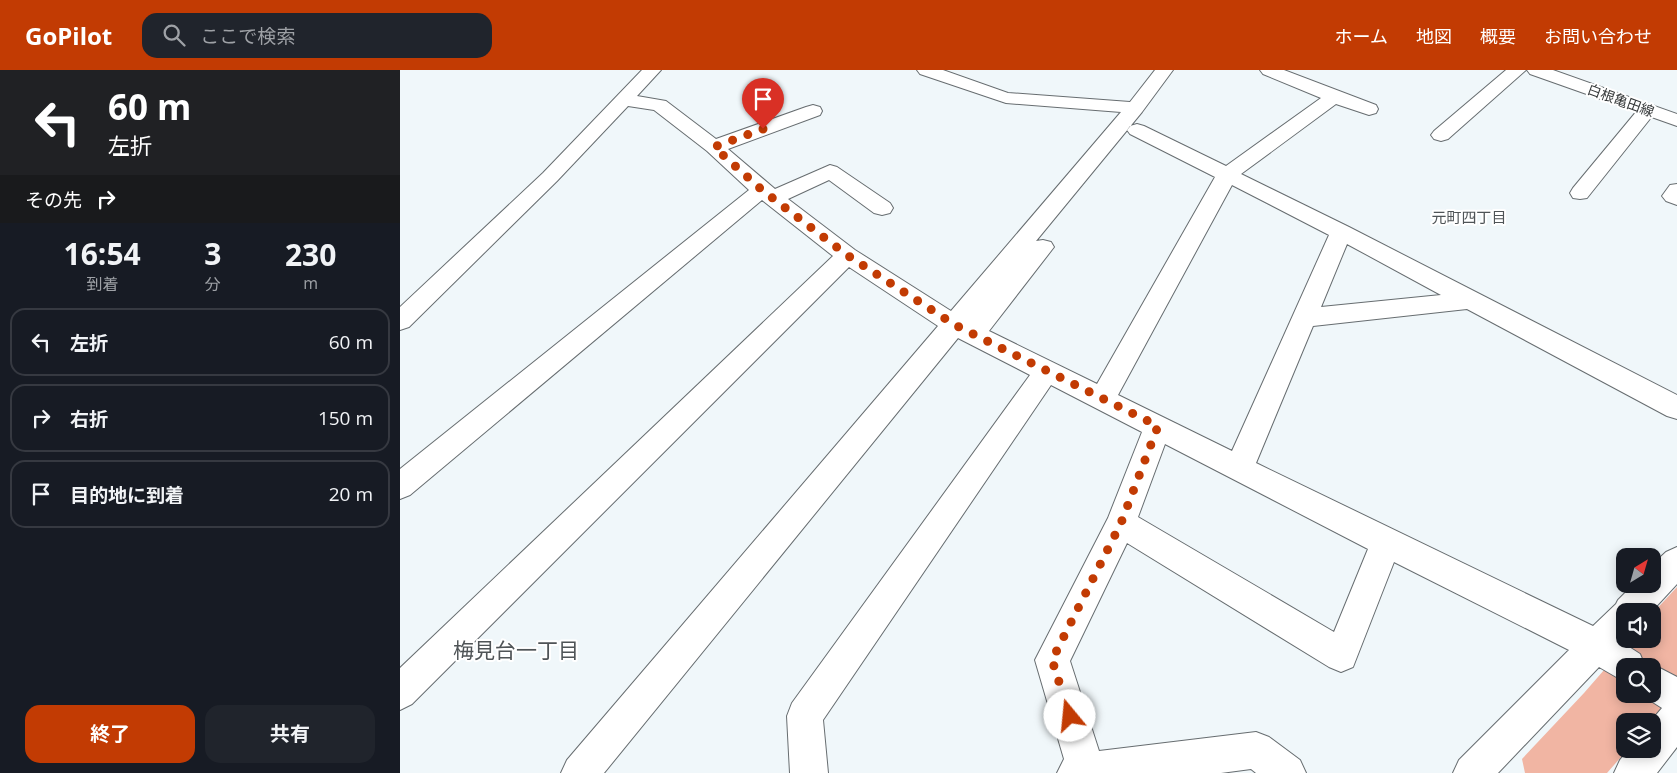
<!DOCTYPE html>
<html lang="ja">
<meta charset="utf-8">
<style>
body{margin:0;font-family:"Open Sans","Noto Sans JP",sans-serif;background:#20242c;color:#f1f3f6;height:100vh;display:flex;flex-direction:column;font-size:19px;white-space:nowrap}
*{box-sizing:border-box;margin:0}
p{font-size:16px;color:#9ea1a6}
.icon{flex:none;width:28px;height:28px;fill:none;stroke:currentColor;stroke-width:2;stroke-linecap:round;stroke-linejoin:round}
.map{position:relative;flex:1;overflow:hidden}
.panel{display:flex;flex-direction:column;background:#171b24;width:400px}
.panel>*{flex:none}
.banner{background:#202124;color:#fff;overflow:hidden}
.needle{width:32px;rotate:37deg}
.tools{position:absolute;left:1216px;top:478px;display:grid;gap:10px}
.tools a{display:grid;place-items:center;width:45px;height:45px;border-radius:10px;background:#171b24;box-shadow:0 2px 12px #0003;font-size:25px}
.pin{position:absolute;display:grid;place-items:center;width:42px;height:42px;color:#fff;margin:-51px -21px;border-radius:50% 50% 50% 0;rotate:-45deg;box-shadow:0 0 5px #0007}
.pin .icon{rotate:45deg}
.me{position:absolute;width:55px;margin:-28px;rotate:343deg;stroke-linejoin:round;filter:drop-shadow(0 0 4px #0008)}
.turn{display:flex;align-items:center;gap:18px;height:105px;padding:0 25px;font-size:22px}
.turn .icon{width:65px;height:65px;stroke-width:2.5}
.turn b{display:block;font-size:35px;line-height:42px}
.then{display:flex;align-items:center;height:48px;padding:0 25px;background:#0003;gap:10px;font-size:19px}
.eta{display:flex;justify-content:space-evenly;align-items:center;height:85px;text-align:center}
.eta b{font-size:30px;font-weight:700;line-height:35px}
.cta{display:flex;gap:10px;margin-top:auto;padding:10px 25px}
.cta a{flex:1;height:58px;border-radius:15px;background:#c23b03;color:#fff;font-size:20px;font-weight:700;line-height:58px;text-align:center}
.cta a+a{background:#20242c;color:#f1f3f6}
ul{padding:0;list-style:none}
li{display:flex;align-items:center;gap:15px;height:68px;margin:0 10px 8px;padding:0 15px;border:2px solid #363941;border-radius:15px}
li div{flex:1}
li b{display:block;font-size:19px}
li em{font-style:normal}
header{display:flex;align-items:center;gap:30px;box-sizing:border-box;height:70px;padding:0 25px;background:#c23b03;color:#fff}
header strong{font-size:24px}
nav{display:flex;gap:28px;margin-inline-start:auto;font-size:18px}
.search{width:350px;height:45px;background:#20242c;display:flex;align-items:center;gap:12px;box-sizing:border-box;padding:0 18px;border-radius:15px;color:#9ea1a6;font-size:19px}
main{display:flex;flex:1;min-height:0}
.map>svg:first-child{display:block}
.green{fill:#f1b5a3;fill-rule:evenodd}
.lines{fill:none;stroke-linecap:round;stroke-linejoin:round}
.minor-casing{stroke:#676d70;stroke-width:2}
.major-casing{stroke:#676d70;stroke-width:2}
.minor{fill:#fff;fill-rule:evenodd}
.major{fill:#fff;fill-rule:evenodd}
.route{stroke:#c23b03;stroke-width:9;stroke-dasharray:0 16.2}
.labels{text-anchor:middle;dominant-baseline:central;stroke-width:4;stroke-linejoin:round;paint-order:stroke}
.far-street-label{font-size:14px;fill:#353839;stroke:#fff}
.far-neighbourhood-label{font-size:15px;fill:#4f5457;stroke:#fff}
.near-neighbourhood-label{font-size:21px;fill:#4f5457;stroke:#fff}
</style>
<header>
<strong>GoPilot</strong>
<div class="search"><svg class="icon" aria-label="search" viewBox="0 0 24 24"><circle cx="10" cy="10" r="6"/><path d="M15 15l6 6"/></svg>ここで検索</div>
<nav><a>ホーム</a><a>地図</a><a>概要</a><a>お問い合わせ</a></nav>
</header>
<main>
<section class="panel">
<div class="banner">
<div class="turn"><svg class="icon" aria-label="left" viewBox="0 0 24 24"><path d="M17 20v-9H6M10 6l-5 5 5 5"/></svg><div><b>60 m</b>左折</div></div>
<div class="then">その先<svg class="icon" aria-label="right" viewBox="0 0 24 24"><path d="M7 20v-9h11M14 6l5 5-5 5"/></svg></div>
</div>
<div class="eta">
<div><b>16:54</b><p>到着</p></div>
<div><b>3</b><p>分</p></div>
<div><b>230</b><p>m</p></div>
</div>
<ul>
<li><svg class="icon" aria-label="left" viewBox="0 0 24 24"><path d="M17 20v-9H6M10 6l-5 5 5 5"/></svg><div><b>左折</b></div><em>60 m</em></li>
<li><svg class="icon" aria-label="right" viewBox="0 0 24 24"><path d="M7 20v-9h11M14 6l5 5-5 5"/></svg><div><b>右折</b></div><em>150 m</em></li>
<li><svg class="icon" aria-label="arrive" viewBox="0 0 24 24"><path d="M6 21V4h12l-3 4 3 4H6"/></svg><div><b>目的地に到着</b></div><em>20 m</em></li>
</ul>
<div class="cta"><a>終了</a><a>共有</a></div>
</section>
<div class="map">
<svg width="1277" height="703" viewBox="0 0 1277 703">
<rect width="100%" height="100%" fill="#f0f7fa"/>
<path class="green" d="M1277,517V618L1251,651H1225V679H1228L1207,703H1125L1122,689L1184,623L1231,569H1252L1253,543ZM1225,596H1252V624H1225Z"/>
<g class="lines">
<defs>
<path id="minor" d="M242,0H261L237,26L266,31L316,69L406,37L413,35L420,37L422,41L420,45L328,79L375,119L430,95L437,97L490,133L493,138L490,143L482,145L474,143L429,110L388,129L455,180L551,241L721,42L606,33L520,4L517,0H543L608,23L730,32L755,0H773L742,42L636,171L643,170L651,172L654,177L589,261L697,314L815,107L730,64L727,60L730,56L737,54L744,56L826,96L921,28L863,4L860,0H884L976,35L978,39L976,43L969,45L936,34L841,104L949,157L1277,325V349L1267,346L1067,239L913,256L856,393L1193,556L1216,534L1218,530L1234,514H1252V495L1266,482L1277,477V514L1252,541H1225V569H1227L1223,573L1240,584L1245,596H1225V612L1199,597L1098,703H1053L1059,690L1169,580L994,492L953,597L941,602L929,597L727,473L670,591L699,681L856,662L869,667L900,690L906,703H856L851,699L821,703H657L664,689L635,590L708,448L742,362L651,315L423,650L428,703H390L387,646L392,633L630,305L558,268L204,703H161L167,690L538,256L449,197L12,634L0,640V598L433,186L362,130L10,425L0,429V399L349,120L307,81L254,40L228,36L157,111L9,257L0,260V237L143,103ZM832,115L929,165L832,381L718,325ZM947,174L1041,225L921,237ZM765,374L968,479L934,562L738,447Z
M1106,0H1126L1048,69L1041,71L1034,69L1031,65L1034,61Z
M1248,34L1255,36L1257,40L1187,128L1180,129L1173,128L1170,123L1173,118L1241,36Z
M1277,114V135L1266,131L1262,126L1270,115Z
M1252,594L1277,607V677L1257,703H1214L1220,690L1229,679H1252L1251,651L1262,638L1240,624H1252V596H1245Z"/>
<path id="major" d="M1127,0H1153L1277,44V56L1130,4Z"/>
</defs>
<use href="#minor" class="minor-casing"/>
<use href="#major" class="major-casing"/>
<use href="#minor" class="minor"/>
<use href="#major" class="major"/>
</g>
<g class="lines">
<path class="route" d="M363,59L314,77L362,120L447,185L555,255L758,356L721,453L652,590L670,646"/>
</g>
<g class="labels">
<g class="far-street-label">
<text transform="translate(1221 30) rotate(20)">白根亀田線</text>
</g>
<g class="far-neighbourhood-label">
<text x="1069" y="147">元町四丁目</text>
</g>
<g class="near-neighbourhood-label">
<text x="116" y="580">梅見台一丁目</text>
</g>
</g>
</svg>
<div class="tools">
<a><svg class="needle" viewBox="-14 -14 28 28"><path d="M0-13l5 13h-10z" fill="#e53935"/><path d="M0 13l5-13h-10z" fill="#9ea1a6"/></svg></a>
<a><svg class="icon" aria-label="sound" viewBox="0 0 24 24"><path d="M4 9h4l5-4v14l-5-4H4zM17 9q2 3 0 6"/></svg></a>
<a><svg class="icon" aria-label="search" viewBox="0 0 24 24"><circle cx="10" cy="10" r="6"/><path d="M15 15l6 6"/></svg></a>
<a><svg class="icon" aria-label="layers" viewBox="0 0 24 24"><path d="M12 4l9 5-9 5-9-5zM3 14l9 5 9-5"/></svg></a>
</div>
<div class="pin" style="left:363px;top:59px;background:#d93025"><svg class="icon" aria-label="arrive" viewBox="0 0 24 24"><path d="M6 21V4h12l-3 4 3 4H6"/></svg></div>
<svg class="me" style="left:670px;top:646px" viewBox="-20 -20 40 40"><circle r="19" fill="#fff"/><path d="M0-13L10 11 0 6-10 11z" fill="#c23b03"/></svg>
</div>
</main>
